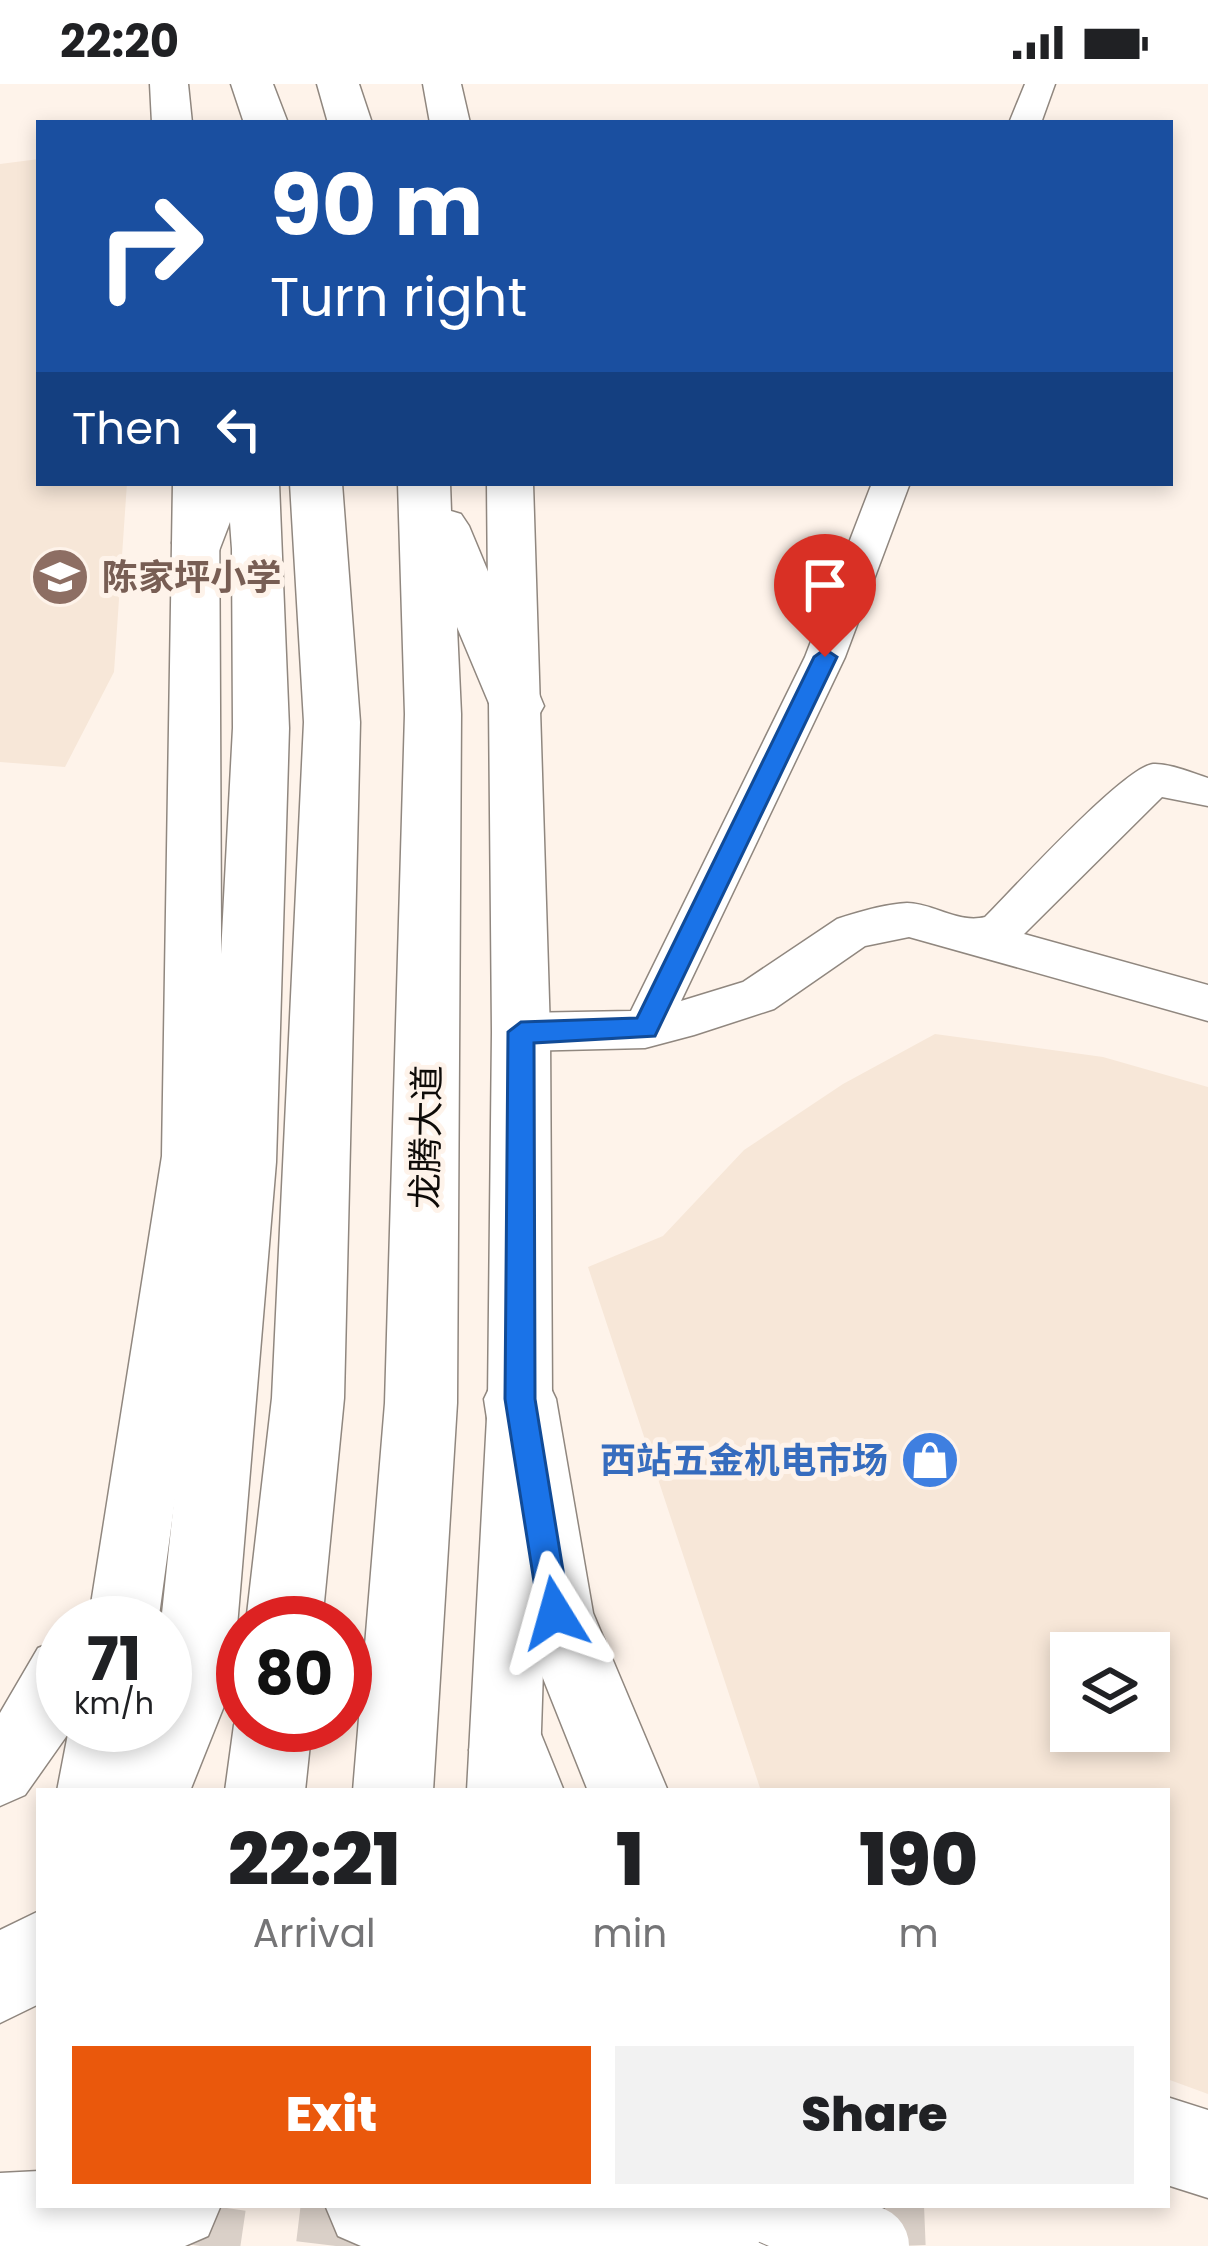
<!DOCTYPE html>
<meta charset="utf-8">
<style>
body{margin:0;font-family:Poppins,"Noto Sans SC",sans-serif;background:#f2f2f2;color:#202124;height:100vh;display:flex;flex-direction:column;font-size:45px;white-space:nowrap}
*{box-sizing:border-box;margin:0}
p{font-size:39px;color:#757577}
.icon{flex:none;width:66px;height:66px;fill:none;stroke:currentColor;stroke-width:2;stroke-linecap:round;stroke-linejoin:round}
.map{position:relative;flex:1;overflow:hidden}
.panel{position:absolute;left:36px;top:1704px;width:1134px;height:420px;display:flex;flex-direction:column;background:#fff;border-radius:0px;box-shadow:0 6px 18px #0003}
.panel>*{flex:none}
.guide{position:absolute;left:36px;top:36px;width:1137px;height:366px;border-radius:0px;box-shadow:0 6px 18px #0003;background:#1a4fa0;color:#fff;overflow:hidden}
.buttons{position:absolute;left:1050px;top:1548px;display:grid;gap:24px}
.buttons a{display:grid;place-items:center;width:120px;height:120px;border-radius:0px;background:#fff;box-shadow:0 6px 18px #0003;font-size:60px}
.speed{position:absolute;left:36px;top:1512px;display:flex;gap:24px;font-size:60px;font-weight:700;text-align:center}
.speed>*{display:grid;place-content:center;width:156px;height:156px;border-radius:50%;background:#fff;box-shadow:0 6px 18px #0003;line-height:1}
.speed small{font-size:30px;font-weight:400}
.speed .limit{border:18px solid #d22;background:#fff;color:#111}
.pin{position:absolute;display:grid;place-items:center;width:102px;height:102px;color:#fff;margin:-123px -51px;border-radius:50% 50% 50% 0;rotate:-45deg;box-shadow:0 0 12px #0007}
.pin .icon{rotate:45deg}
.me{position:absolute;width:132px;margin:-66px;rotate:352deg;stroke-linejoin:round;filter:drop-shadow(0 0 9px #0008)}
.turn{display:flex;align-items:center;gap:42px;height:252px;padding:0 36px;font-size:54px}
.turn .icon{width:156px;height:156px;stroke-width:2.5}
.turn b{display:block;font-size:84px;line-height:102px}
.then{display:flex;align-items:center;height:114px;padding:0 36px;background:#0003;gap:24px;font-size:45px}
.eta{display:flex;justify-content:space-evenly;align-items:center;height:204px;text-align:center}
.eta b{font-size:72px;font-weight:800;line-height:84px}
.primary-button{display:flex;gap:24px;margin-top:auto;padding:24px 36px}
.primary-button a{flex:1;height:138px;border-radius:0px;background:#ea580c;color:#fff;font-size:48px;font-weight:800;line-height:138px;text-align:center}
.primary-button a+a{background:#f2f2f2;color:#202124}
.status{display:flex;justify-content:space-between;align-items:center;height:84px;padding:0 60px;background:#fff;direction:ltr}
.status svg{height:33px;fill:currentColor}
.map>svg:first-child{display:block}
.built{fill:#f7e7d8;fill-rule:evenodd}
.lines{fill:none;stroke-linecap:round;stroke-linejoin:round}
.highway-tunnel{stroke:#dad0c8;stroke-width:80;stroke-dasharray:80 39;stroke-linecap:butt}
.minor-casing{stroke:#90877f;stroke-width:3}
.major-casing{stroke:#90877f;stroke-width:3}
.highway-casing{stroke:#90877f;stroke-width:3}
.minor{fill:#fff;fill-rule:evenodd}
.major{fill:#fff;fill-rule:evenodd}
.highway{fill:#fff;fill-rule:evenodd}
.highway-bridge-casing{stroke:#90877f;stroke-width:82;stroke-linecap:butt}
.highway-bridge{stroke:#fff;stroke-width:80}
.route{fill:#1a73e8;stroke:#114b97;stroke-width:3}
.labels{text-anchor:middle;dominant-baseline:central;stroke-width:10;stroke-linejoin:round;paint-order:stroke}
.education-label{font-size:36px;font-weight:bold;fill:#785e54;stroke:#fef3ea;text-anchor:start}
.street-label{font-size:36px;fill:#0e0b08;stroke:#fef3ea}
.shop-label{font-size:36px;font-weight:bold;fill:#366cbe;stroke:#fef3ea;text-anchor:end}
</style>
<div class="status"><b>22:20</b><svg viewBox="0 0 49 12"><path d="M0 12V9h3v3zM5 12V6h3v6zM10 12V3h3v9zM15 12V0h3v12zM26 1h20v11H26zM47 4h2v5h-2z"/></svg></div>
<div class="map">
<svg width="1208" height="2162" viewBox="0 0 1208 2162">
<rect width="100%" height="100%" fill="#fef3ea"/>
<path class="built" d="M39,75V399H127L114,588L65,683L0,678V80Z
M935,950L1103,973L1208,1003V2010L1167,1995V1707H761L588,1183L663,1152L744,1066L843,1000ZM1071,1569H1149V1647H1071Z"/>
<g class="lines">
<path class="highway-tunnel" d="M875,2123L924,2121
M200,2162L206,2121
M336,2162L341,2121"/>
<defs>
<path id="minor" d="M1025,0H1055L1041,39H1009Z
M872,399H910L845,573L681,917L743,898L837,835C858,828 885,820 907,819C933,819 958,840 985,833C1012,806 1124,683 1153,680C1169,679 1192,689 1208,694V722L1162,713L1024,850L1208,901V937L909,853L865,862L774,925L694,951L645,964L521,967L505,961L498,948L505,935L521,929L631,927L805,573Z"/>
<path id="major" d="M150,0H188L192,39H152Z
M423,0H461L470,39H430Z
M173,399H219L222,1072L158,1539H88L162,1072Z
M487,399H533L550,948L552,1315L539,1707H467L488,1315L492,948Z
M63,1554V1641H141L129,1707H57L68,1650L25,1711L0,1722V1629L38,1564Z"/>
<path id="highway" d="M231,0H273L288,39H244Z
M317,0H359L372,39H328Z
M189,399H279L289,644L276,1078L232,1602L190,1707H110L138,1641H165V1539H161L210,1078L233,644L232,465L230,438L217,472L198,477L179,472L172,459Z
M290,399H342L360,638L344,1314L322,1539H246L272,1314L304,638Z
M398,399H450L451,427L461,430L469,442L544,622L536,636L516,642L496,636L457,543L461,630L457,1319L433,1707H353L385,1319L405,630Z
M520,1282L545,1292L556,1315L593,1529L668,1707H588L517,1529L484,1315L495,1292Z
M243,1619V1641H312L305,1707H225L234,1641Z
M508,1627L536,1638L564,1707H484L469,1666L480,1638Z
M39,1827V1920L0,1939V1846Z
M1167,2013L1208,2026V2114L1167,2101Z
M39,2087V2121H221L208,2152L185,2162H0V2089Z
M325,2121H871L873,2127L860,2158L852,2162H361L338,2152Z"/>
</defs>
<use href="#minor" class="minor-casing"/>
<use href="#major" class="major-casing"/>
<use href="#highway" class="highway-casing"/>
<use href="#minor" class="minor"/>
<use href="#major" class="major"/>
<use href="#highway" class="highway"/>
<defs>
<path id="highway-bridge" d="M775,2121L869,2162"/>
</defs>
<use href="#highway-bridge" class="highway-bridge-casing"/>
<use href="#highway-bridge" class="highway-bridge"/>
</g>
<path class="route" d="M825,565L837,573L655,952L534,959L535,1315L570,1529L566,1540L555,1545L544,1540L539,1529L505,1315L508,948L521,938L637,934L814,573Z"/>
<defs>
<symbol id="school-disc" viewBox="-11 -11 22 22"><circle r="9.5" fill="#8d6e63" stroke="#fef3ea"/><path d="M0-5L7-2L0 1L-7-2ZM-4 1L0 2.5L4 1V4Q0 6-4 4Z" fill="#fff"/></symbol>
<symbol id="shop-disc" viewBox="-11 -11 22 22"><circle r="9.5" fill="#3f7fe0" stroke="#fef3ea"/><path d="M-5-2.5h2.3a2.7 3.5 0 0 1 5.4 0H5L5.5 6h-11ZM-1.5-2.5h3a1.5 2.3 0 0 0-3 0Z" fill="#fff"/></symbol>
</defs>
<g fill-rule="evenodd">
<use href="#school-disc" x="27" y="460" width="66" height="66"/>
<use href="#shop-disc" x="897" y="1343" width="66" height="66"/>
</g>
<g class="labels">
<g class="education-label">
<text x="102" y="493">陈家坪小学</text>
</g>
<g class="street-label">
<text transform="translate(426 1053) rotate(-89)">龙腾大道</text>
</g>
<g class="shop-label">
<text x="888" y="1376">西站五金机电市场</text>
</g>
</g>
</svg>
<div class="buttons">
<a><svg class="icon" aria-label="layers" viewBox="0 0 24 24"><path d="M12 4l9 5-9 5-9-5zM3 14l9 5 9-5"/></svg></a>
</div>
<div class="speed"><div>71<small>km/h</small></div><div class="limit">80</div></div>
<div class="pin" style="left:825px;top:573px;background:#d93025"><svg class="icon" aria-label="arrive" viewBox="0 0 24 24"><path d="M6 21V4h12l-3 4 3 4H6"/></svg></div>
<svg class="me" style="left:555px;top:1529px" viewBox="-20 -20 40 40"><path d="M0-17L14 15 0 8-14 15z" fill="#1a73e8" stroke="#fff" stroke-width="4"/></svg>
<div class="guide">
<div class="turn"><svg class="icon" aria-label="right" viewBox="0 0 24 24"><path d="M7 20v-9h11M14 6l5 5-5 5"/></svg><div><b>90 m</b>Turn right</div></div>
<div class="then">Then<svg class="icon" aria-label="left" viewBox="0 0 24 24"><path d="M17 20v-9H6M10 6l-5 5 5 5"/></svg></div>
</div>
<section class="panel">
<div class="eta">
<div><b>22:21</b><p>Arrival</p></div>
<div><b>1</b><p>min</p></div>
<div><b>190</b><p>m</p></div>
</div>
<div class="primary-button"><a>Exit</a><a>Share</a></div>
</section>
</div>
